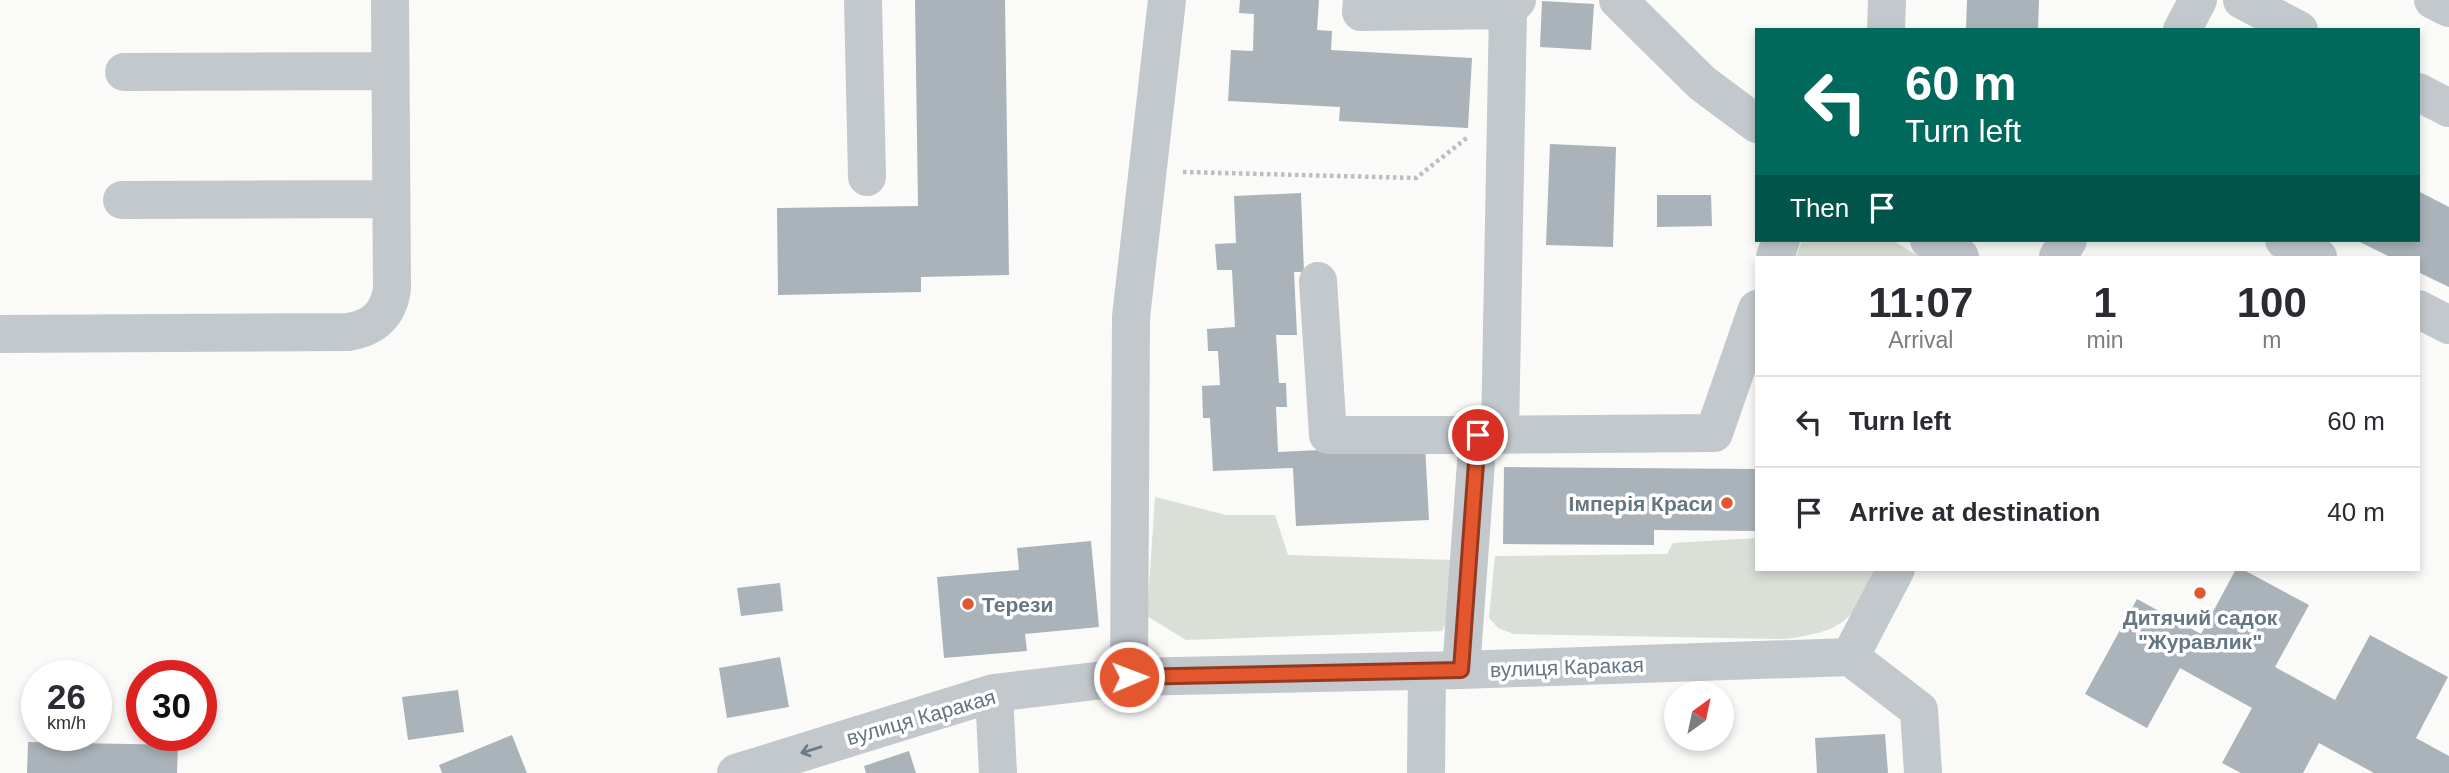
<!DOCTYPE html>
<meta charset="utf-8">
<style>
body{margin:0;font-family:Arial,sans-serif;background:#f7f7f7;color:#2b2b33;height:100vh;display:flex;flex-direction:column;font-size:26px;white-space:nowrap}
*{box-sizing:border-box;margin:0}
p{font-size:23px;color:#7c7c81}
.icon{flex:none;width:38px;height:38px;fill:none;stroke:currentColor;stroke-width:2;stroke-linecap:round;stroke-linejoin:round}
.map{position:relative;flex:1;overflow:hidden}
.drawer{position:absolute;left:1755px;top:256px;width:665px;height:315px;display:flex;flex-direction:column;background:#fff;border-radius:0px;box-shadow:0 4px 10px #0003}
.drawer>*{flex:none}
.top-card{position:absolute;left:1755px;top:28px;width:665px;height:214px;border-radius:0px;box-shadow:0 4px 10px #0003;background:#00695c;color:#fff;overflow:hidden}
.needle{width:46px;rotate:33deg}
.controls{position:absolute;left:1664px;top:681px;display:grid;gap:14px}
.controls a{display:grid;place-items:center;width:70px;height:70px;border-radius:50%;background:#fff;box-shadow:0 4px 10px #0003;font-size:35px}
.speed{position:absolute;left:21px;top:660px;display:flex;gap:14px;font-size:35px;font-weight:700;text-align:center}
.speed>*{display:grid;place-content:center;width:91px;height:91px;border-radius:50%;background:#fff;box-shadow:0 4px 10px #0003;line-height:1}
.speed small{font-size:18px;font-weight:400}
.speed .limit{border:10px solid #d22;background:#fff;color:#111}
.pin{position:absolute;display:grid;place-items:center;width:60px;height:60px;color:#fff;margin:-30px;border:4px solid #fff;border-radius:50%;box-shadow:0 2px 7px #0007}
.me{position:absolute;width:77px;margin:-38px;rotate:89deg;stroke-linejoin:round;filter:drop-shadow(0 0 5px #0008)}
.turn{display:flex;align-items:center;gap:24px;height:147px;padding:0 35px;font-size:32px}
.turn .icon{width:91px;height:91px;stroke-width:2.5}
.turn b{display:block;font-size:49px;line-height:60px}
.then{display:flex;align-items:center;height:66px;padding:0 35px;background:#0003;gap:14px;font-size:26px}
.eta{display:flex;justify-content:space-evenly;align-items:center;height:119px;text-align:center}
.eta b{font-size:42px;font-weight:800;line-height:49px}
ul{padding:0;list-style:none}
li{display:flex;align-items:center;gap:21px;height:91px;padding:0 35px;border-top:2px solid #e1e1e2}
li div{flex:1}
li b{display:block;font-size:26px}
li em{font-style:normal}
.map>svg:first-child{display:block}
.green{fill:#dadfd7}
.building{fill:#aab3b9}
.lines{fill:none;stroke-linecap:round;stroke-linejoin:round}
.path{stroke:#bbbfc2;stroke-width:4.5;stroke-dasharray:3.5 3.5;stroke-linecap:butt}
.minor{stroke:#c3c8cc;stroke-width:38}
.oneway{stroke:#6a7a87}
.route-casing{stroke:#94391e;stroke-width:18}
.route{stroke:#e4572e;stroke-width:12}
.poi-dot{fill:#e4572e;stroke:#fff;stroke-width:2.5}
.labels{text-anchor:middle;dominant-baseline:central;stroke-width:7;stroke-linejoin:round;paint-order:stroke}
.poi-label{font-size:21px;font-weight:bold;fill:#657683;stroke:#fff;text-anchor:end}
.street-label{font-size:21px;fill:#657683;stroke:#fff}
</style>
<div class="map">
<svg width="2449" height="773" viewBox="0 0 2449 773">
<rect width="100%" height="100%" fill="#fafaf8"/>
<path class="green" d="M1802,240H1892L1920,257H1796Z
M1155,497L1226,515H1275L1288,555L1453,560L1449,618L1442,631L1186,640L1147,616Z
M1757,538V569H1877C1852,622 1844,631 1785,639L1514,634L1498,628L1489,618L1495,556L1667,554L1673,543Z"/>
<path class="building" d="M915,0H1005L1009,275L921,277V292L778,295L777,208L918,206Z
M1240,0H1319L1317,30L1332,31L1331,50L1472,58L1468,128L1339,121L1340,107L1228,101L1231,50L1253,51L1254,14L1239,13Z
M1967,0H2039L2038,30H1966Z
M1542,1L1594,4L1591,50L1540,47Z
M1550,144L1616,147L1613,247L1546,245Z
M2418,191L2449,207V287L2418,272V257H2390L2356,240H2418Z
M1301,193L1304,272H1294L1297,335H1276L1279,383H1286L1287,407H1276L1278,452L1425,445L1429,520L1296,526L1293,468L1213,471L1210,418H1203L1202,386L1220,385L1218,351H1208L1207,329L1235,327L1232,270H1217L1215,244L1236,243L1234,196Z
M1657,195H1711L1712,226L1657,227Z
M1504,467L1757,469V531L1654,530V545L1503,544Z
M1091,541L1099,627L1025,634L1027,651L944,658L937,577L1019,570L1017,548Z
M2236,569H2242L2309,605L2275,667L2335,700L2370,635L2448,677L2416,738L2449,756V773H2374L2319,743L2303,773H2241L2222,763L2252,708L2180,668L2147,728L2085,694L2137,599L2201,634Z
M780,583L783,611L741,616L737,588Z
M780,657L789,707L727,718L719,668Z
M458,690L464,732L408,740L402,697Z
M1885,734L1888,773H1817L1815,738Z
M512,735L527,773H442L439,765Z
M28,742L178,745L177,773H27Z
M909,751L916,773H866L864,766Z"/>
<g class="lines">
<path class="path" d="M1183,172L1416,178L1468,137"/>
<path class="minor" d="M863,0L867,177
M1362,0L1361,12L1508,10L1517,0
M1618,0L1702,83L1757,124
M2242,0L2299,30
M2433,0L2449,8
M1886,30L1887,0
M2182,30L2198,0
M124,72L390,71
M2418,92L2449,108
M122,200L391,199
M1929,240L1960,257
M2284,240L2318,257
M1775,257L1781,240
M2058,257L2068,240
M1318,281L1328,435H1478L1461,670
M2418,309L2449,325
M0,334L348,332C374,328 389,314 392,288L390,0
M1478,435L1714,433L1757,309
M1500,435L1508,10
M1850,657L1919,710L1923,773
M1129,677L1131,317L1167,0
M994,693L998,773
M736,773L994,693L1129,677L1461,670L1850,657L1896,569
M1426,773L1427,671"/>
</g>
<defs><path id="oneway-shaft" d="M-6 0H5M1.5-3L5.5 0L1.5 3" fill="none" stroke-width="1.6" stroke-linecap="round" stroke-linejoin="round" transform="scale(1.75)"/></defs>
<use class="oneway" href="#oneway-shaft" transform="translate(811 750) rotate(163)"/>
<g class="lines">
<defs>
<path id="route" d="M1129,677L1461,670L1478,435"/>
</defs>
<use href="#route" class="route-casing"/>
<use href="#route" class="route"/>
</g>
<g class="poi-dot">
<circle cx="1727" cy="503" r="7"/>
<circle cx="2200" cy="593" r="7"/>
<circle cx="968" cy="604" r="7"/>
</g>
<g class="labels">
<g class="poi-label">
<text x="1713" y="503">Імперія Краси</text>
<text x="982" y="604" text-anchor="start">Терези</text>
<text x="2200" y="617" text-anchor="middle">Дитячий садок<tspan x="2200" dy="24">"Журавлик"</tspan></text>
</g>
<g class="street-label">
<text transform="translate(1567 667) rotate(-2)">вулиця Каракая</text>
<text transform="translate(921 717) rotate(-16)">вулиця Каракая</text>
</g>
</g>
</svg>
<div class="controls">
<a><svg class="needle" viewBox="-14 -14 28 28"><path d="M0-13l5 13h-10z" fill="#e53935"/><path d="M0 13l5-13h-10z" fill="#7c7c81"/></svg></a>
</div>
<div class="speed"><div>26<small>km/h</small></div><div class="limit">30</div></div>
<div class="pin" style="left:1478px;top:435px;background:#d93025"><svg class="icon" aria-label="arrive" viewBox="0 0 24 24"><path d="M6 21V4h12l-3 4 3 4H6"/></svg></div>
<svg class="me" style="left:1129px;top:677px" viewBox="-20 -20 40 40"><circle r="17" fill="#e4572e" stroke="#fff" stroke-width="3"/><path d="M0-11L8 9 0 5-8 9z" fill="#fff"/></svg>
<div class="top-card">
<div class="turn"><svg class="icon" aria-label="left" viewBox="0 0 24 24"><path d="M17 20v-9H6M10 6l-5 5 5 5"/></svg><div><b>60 m</b>Turn left</div></div>
<div class="then">Then<svg class="icon" aria-label="arrive" viewBox="0 0 24 24"><path d="M6 21V4h12l-3 4 3 4H6"/></svg></div>
</div>
<section class="drawer">
<div class="eta">
<div><b>11:07</b><p>Arrival</p></div>
<div><b>1</b><p>min</p></div>
<div><b>100</b><p>m</p></div>
</div>
<ul>
<li><svg class="icon" aria-label="left" viewBox="0 0 24 24"><path d="M17 20v-9H6M10 6l-5 5 5 5"/></svg><div><b>Turn left</b></div><em>60 m</em></li>
<li><svg class="icon" aria-label="arrive" viewBox="0 0 24 24"><path d="M6 21V4h12l-3 4 3 4H6"/></svg><div><b>Arrive at destination</b></div><em>40 m</em></li>
</ul>
</section>
</div>
